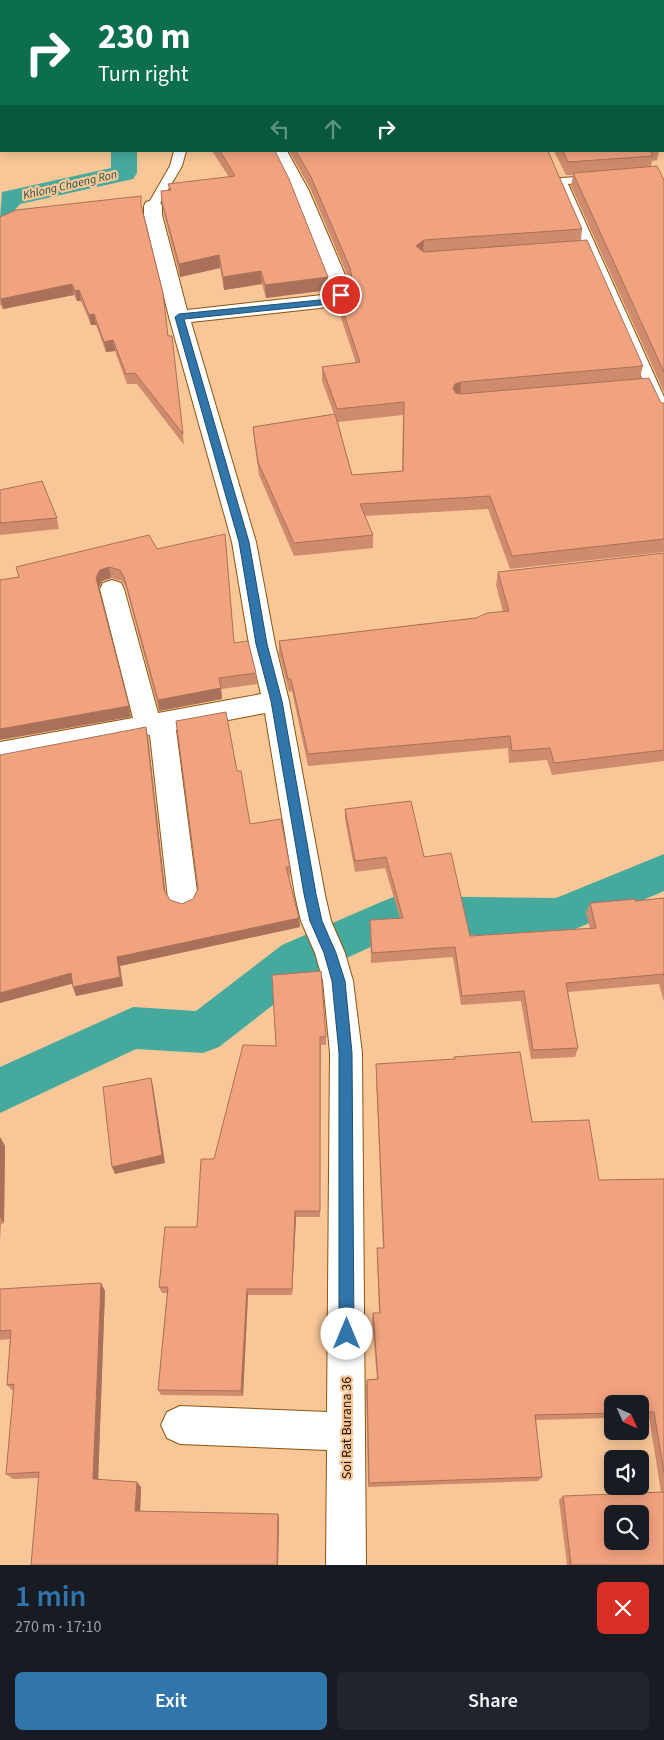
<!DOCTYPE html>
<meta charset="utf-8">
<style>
body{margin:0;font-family:"Source Sans 3",sans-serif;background:#20242c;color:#f1f3f6;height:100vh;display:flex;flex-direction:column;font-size:19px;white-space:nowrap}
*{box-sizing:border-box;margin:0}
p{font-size:16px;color:#9ea1a6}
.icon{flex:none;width:28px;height:28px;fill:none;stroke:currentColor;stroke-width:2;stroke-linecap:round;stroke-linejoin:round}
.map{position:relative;height:1565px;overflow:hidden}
.sheet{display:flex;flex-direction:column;background:#171b24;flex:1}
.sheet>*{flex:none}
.top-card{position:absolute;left:0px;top:0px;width:665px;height:152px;box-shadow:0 2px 12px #0003;background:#0b6e4f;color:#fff;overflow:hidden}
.needle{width:32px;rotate:135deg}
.tools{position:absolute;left:604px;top:1395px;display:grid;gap:10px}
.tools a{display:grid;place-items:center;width:45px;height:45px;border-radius:8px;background:#171b24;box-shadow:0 2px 12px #0003;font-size:25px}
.pin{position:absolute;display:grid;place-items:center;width:42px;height:42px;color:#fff;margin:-21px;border:2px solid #fff;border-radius:50%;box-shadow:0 1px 5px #0007}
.me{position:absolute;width:55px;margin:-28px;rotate:0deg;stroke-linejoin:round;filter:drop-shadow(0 0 4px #0008)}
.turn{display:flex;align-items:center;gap:18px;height:105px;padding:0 15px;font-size:22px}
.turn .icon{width:65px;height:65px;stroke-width:2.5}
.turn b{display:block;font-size:35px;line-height:42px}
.lanes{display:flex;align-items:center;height:48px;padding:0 15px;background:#0003;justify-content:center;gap:25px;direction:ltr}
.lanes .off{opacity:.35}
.round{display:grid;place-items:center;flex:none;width:52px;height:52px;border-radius:8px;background:#20242c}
.overview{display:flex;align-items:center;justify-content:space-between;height:85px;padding:0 15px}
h1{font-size:30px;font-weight:600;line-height:38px;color:#3076aa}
.primary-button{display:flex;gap:10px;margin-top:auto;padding:10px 15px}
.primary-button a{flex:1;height:58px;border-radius:8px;background:#3076aa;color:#fff;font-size:20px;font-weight:600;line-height:58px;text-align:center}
.primary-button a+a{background:#20242c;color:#f1f3f6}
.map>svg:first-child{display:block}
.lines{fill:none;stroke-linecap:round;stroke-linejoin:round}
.canal{fill:#46a99e;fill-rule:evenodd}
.service-casing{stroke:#8b540f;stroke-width:2}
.minor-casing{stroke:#8b540f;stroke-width:2}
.tertiary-casing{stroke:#8b540f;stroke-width:2}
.motorway-casing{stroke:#8b540f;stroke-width:2}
.service{fill:#fff;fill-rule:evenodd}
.minor{fill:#fff;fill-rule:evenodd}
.tertiary{fill:#fff;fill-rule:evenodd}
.motorway{fill:#fff;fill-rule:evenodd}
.wall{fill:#cf8b6d;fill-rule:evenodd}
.shaded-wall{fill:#a97159}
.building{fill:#f1a27f;stroke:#a97159;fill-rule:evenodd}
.route{fill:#3076aa;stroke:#1f4d6e}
.labels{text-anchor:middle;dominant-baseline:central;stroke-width:4.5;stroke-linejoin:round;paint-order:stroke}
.far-water-label{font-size:12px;font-style:italic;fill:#24504b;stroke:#f9c797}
.street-label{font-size:14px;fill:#1f0d00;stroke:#f9c797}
</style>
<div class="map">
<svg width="664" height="1565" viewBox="0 0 664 1565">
<rect width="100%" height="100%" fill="#f9c797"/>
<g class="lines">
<path class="canal" d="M111,151H137V173L133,179L20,204L10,216L0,218L2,192L111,168Z
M664,854V891L573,930L558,936L399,934L314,973L219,1047L203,1053L136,1049L0,1113V1067L133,1007L196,1011L282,945L381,902L396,896L556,898Z"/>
<defs>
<path id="service" d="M0,93H1V99H0Z
M174,151H186L182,166L157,208H149L147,206L170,166Z
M594,176L600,179L598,181L568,184L664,397V416L659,415L657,412L555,181L561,178Z"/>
<path id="minor" d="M386,0H402L403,1H387Z
M0,51H1V61H0Z
M269,151H287L309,191L348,282L351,295L344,303L320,308L191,322L256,542L275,644L289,701L325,895L331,921L345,953L353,981L362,1053L366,1565H326L327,1450L180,1444L167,1438L161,1425L167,1412L180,1406L327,1412L330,1053L323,981L315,953L301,921L295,895L265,713L176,730L198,899L193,908L183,912L173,908L168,899L150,735L0,764V742L133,718L100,589L103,583L112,580L121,583L124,589L158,713L261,694L249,644L232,542L169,317L144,215V206L146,202L153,200L160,202L162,206V215L187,310L331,294L328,282L291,191Z"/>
<path id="tertiary" d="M648,0H664V2L649,1Z"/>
<path id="motorway" d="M627,0H643V1H628Z"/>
</defs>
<use href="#service" class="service-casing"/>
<use href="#minor" class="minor-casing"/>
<use href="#tertiary" class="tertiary-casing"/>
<use href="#motorway" class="motorway-casing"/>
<use href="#service" class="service"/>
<use href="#minor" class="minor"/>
<use href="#tertiary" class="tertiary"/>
<use href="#motorway" class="motorway"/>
</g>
<path class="wall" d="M212,151H275L328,277V290L266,298L262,284L224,290L220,268L180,277L164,215L161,191L169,190L168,184L229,177Z
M289,151H548L582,229L581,240L643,366L640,378L661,403H664V552L510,569L488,509L365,516L373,535V548L294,556L259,475L254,440L253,427L334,414L322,381V367L356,363L337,306V293L346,291L350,285V282L311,190ZM403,415L402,471L352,475L338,422Z
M554,151H659L657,160L652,161L651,166L664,180V392L571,186L573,175H566Z
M142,206V210L168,336H172L184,445L137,384H127L115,351L106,352L96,325H91L81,301H77L74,295L3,309L0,304V217Z
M0,490L57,518L59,529L0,535Z
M157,549L234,643L256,673L257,684L221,689L222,699L159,711L126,588L122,581L111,578L102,581L99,589L131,717L19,577Z
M664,553V761L552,775L547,760L509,763L508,748L308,766L292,691L289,692L279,654V641L476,618L503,612L496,585L498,572Z
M146,727L148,737L165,891L170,900L182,904L193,899L198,889L237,771L250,824L290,867V877H289L299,918L300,927L120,966L123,986L76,996L73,987L72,983Z
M345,809L424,857L470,936L590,928L586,913L590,903L635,901L664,898V1002L659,984L568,992L578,1048L575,1057L531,1059L521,1001L461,1005L453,957L371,963L370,930V920L400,918L385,868L355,872L345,819Z
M272,975L326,1037V1045H321L320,1217H296L292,1295H248L243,1396L161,1395L158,1390L167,1293H162L159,1287L197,1227L214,1159L276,1046Z
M454,1057L532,1122L599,1180L664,1179V1565H567L559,1500L563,1496L661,1492L649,1417H640V1404H612V1418L536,1420L542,1477L538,1481L368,1487L366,1385L367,1380L377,1379L372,1320L373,1313H379L377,1255V1248H383L376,1073V1064L454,1060Z
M0,1137L5,1146L4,1223L1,1224L0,1242Z
M101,1283L105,1291L98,1479L141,1487L140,1511L279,1518L278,1565L38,1478L13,1479L6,1474L14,1392L7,1385L10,1339L0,1340V1289Z"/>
<path class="shaded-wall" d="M424,240L423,253L416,246Z
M219,255L220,268L180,277L179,264Z
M261,271L262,284L224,290L223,277Z
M328,277V290L266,298L265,285Z
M72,284L74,295L3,309L1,299Z
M79,290L81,301H77L75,291Z
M94,314L96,325H91L89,315Z
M113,340L115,351L106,352L104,342Z
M461,382L460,395L451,402L453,389L455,384Z
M109,567L111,578L102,581L98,589L96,578L100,570Z
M221,688L222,699L159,711L158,700Z
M129,706L131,717L0,740V729Z
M146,727L148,737L166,899L164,890Z
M299,918L300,927L120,966L123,986L76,996L73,987L117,957Z
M71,973L75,983L0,1003V993Z
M151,1078L153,1086L165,1163L115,1174L112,1167Z
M0,1137L5,1146L4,1223L0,1217Z
M295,1211L296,1217L292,1295V1289Z
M101,1283L105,1291L98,1484L93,1479Z
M247,1289L248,1295L243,1396L241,1391Z
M137,1482L141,1487L140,1516L135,1511Z
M278,1514L279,1518L278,1565H277Z"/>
<path class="building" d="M155,0H338L339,1H152Z
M403,0H590L591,1H404Z
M220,151H275L289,179L328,277L265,285L261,271L223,277L219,255L179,264L162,202L161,191L171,190L168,184L235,176Z
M296,151H548L582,229L424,240L416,246L424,252L587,240L643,366L461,382L455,384L453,389L456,393L461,394L649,378L661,403H664V539L512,556L490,496L360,504L373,535L294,543L258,462L253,427L335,414L352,475L403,471L404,402L337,409L322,367L360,362L337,293L346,291L353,283L350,268L311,177Z
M563,151H650L653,156L568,162Z
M657,166L664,180V372L573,173Z
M141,196V205L163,293L168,336H172L183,434L135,373L126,374L113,340L104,342L94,314L89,315L79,290L75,291L72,284L1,299L0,297V217L16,210Z
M42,481L57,518L0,523V490Z
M225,534L234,643L248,641L256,673L219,678L221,688L158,700L124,577L120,570L109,567L100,570L96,578L129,706L0,729V580L19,577L16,567L149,535L157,549Z
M664,553V750L554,763L550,748L512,751L510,736L308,754L291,679H288L279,641L476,618L487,613L509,611L498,572Z
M226,712L237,771H241L250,824L281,819L290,867H286L299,918L117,957L120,977L73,987L71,973L0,993V755L146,727L164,890L170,900L182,904L193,899L198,889L176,721Z
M411,801L424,857L451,853L470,936L596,928L590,903L635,899V901L664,898V976L663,974L566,983L578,1048L533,1050L524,991L462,996L455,947L372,953L370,920L403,918L386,857L355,861L345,809Z
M321,971L326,1037H320V1211H295L292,1289H247L241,1391L158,1390L168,1287H159L165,1227H197L201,1159H214L243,1045L276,1046L272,975Z
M520,1052L532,1122L589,1120L599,1180L664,1179V1473L654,1412H640V1404H612V1413L535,1415L542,1477L369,1483L367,1380L378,1379L373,1313H380L377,1248H384L376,1064L455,1059L454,1057Z
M151,1078L162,1155L112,1167L103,1087Z
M101,1283L93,1479L137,1482L135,1511L278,1514L277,1565H31L39,1472L6,1474L14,1384L7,1385L11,1330L0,1331V1289Z
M664,1492V1565H571L563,1496ZM612,1514H640V1541H612Z"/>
<path class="route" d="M341,292L345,295L340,301L320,305L184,319L249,542L267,644L282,701L316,894L322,921L336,953L345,981L352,1053L354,1334L352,1340L347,1342L341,1340L339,1334V1053L332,981L324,953L310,921L304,894L271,701L256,644L239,542L175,317L179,314L320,300L335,297Z"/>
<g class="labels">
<g class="far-water-label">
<text transform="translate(70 185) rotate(-13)">Khlong Chaeng Ron</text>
</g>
<g class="street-label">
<text transform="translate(347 1428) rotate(-90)">Soi Rat Burana 36</text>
</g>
</g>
</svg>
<div class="tools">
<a><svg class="needle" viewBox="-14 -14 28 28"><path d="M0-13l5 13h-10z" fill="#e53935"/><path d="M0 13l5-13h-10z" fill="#9ea1a6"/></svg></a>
<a><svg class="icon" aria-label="sound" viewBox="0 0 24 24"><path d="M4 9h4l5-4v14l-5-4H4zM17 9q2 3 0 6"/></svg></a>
<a><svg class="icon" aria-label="search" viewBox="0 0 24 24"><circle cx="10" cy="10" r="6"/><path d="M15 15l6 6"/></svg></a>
</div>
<div class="pin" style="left:341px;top:295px;background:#d93025"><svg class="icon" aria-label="arrive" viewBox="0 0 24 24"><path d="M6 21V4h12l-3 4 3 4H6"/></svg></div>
<svg class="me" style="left:347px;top:1334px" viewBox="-20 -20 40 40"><circle r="19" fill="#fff"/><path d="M0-13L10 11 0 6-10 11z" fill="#3076aa"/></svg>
<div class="top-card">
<div class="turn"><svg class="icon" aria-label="right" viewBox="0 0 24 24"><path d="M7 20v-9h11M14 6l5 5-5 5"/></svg><div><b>230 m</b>Turn right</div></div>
<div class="lanes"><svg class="icon off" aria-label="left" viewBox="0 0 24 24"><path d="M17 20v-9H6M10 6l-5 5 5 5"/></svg><svg class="icon off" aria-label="ahead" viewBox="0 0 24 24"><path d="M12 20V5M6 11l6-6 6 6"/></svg><svg class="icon" aria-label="right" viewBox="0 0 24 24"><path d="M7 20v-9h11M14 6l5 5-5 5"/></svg></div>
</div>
</div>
<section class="sheet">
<div class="overview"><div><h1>1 min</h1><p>270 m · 17:10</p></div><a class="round" style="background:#d93025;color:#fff"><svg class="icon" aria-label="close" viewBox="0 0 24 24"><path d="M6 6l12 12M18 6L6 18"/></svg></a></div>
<div class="primary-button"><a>Exit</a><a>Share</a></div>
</section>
